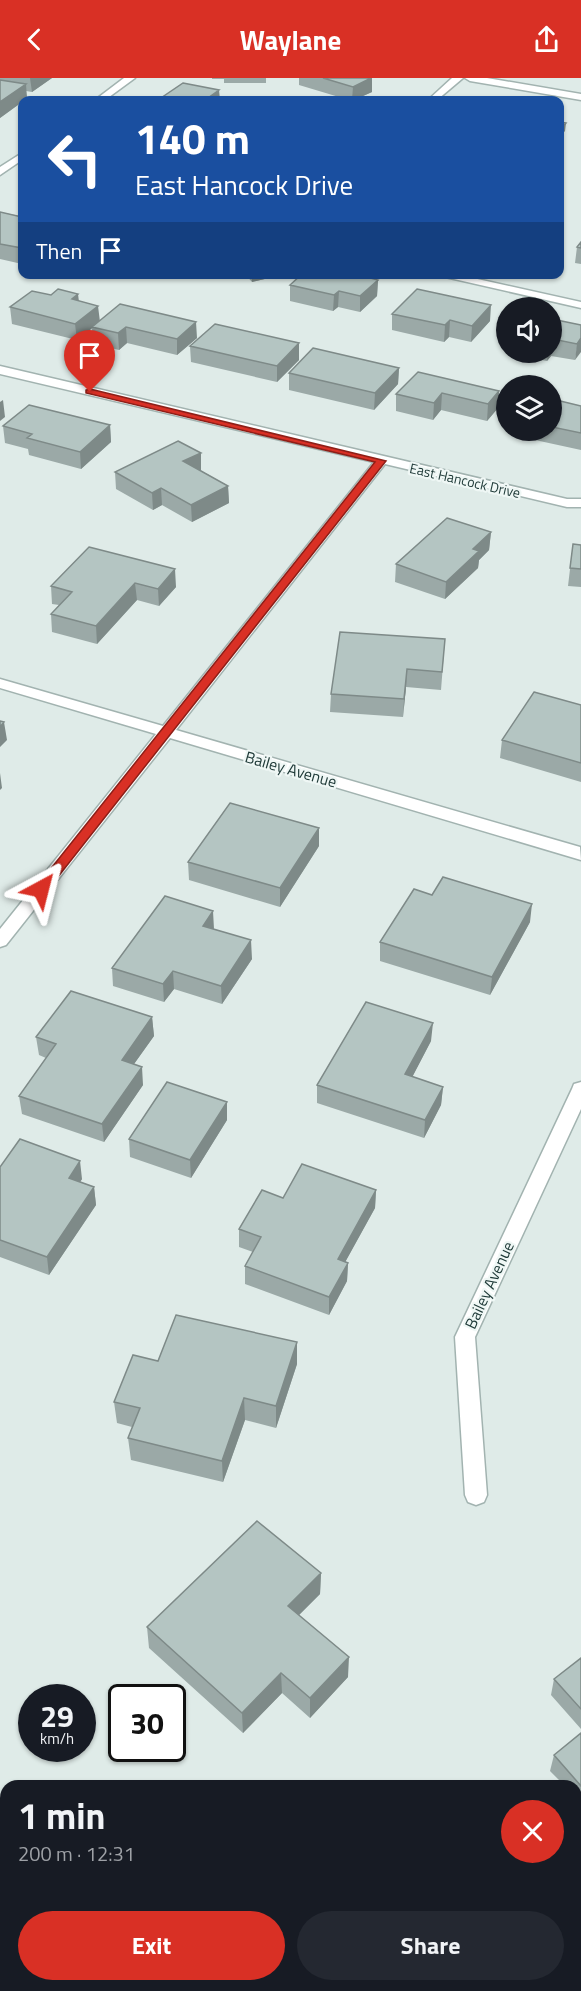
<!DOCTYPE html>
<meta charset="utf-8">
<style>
body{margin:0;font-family:"Titillium Web",sans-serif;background:#242831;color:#f1f3f6;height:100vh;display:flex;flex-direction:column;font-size:22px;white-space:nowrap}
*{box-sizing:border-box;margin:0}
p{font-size:20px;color:#9ea1a6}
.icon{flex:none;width:33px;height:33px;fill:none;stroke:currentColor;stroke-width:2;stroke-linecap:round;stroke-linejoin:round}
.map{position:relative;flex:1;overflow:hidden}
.drawer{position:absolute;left:0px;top:1702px;width:582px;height:212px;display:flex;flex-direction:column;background:#171b24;border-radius:18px 18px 0 0;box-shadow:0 2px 4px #0004}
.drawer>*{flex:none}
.guide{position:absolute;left:18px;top:18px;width:546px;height:183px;border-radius:12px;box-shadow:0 2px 4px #0004;background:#1a4fa0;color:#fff;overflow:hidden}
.tools{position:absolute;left:496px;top:219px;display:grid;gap:12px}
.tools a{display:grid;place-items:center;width:66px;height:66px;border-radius:50%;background:#171b24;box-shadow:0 2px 4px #0004;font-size:30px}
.speed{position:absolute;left:18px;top:1606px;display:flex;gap:12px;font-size:30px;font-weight:700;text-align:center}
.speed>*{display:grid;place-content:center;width:78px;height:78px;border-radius:50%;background:#171b24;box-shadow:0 2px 4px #0004;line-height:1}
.speed small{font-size:15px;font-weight:400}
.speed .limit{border:3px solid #111;border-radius:9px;background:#fff;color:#111}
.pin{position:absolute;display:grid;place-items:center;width:51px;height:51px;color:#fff;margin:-62px -26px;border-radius:50% 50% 50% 0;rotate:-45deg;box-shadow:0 0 6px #0007}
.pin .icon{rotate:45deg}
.me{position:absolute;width:66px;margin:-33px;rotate:38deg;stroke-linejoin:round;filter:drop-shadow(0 0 4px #0008)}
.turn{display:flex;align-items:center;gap:21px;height:126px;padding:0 18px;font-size:27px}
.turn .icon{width:78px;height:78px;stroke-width:2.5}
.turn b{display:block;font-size:42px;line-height:51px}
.then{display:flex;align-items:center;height:57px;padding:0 18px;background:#0003;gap:12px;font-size:22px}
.round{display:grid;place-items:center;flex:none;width:63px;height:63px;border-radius:32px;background:#242831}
.summary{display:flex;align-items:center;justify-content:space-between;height:102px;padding:0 18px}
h1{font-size:36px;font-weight:700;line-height:45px}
.primary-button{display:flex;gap:12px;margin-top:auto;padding:12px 18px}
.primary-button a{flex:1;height:69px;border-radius:36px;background:#d93025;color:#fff;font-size:24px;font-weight:700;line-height:69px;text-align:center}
.primary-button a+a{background:#242831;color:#f1f3f6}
header{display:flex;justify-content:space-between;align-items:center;height:78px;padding:0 18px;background:#d93025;color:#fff;font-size:27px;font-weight:700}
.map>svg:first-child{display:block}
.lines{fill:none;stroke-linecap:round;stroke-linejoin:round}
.minor-casing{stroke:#a2b3b0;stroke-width:3}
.minor{fill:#fff;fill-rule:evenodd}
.wall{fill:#9ba9a7}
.shaded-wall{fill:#7e8a88}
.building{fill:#b4c5c2;stroke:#7e8a88;stroke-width:1.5}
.route{fill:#d93025;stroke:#8d1f18;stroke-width:1.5}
.labels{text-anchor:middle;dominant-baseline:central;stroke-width:4.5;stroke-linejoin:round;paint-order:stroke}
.far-street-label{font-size:14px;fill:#203b39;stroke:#eff7f5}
.street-label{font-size:16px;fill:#203b39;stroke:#eff7f5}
</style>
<header><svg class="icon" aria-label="back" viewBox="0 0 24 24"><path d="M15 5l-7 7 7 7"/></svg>Waylane<svg class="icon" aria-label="share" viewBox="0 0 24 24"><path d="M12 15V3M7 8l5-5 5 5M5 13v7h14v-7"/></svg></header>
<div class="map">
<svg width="581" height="1913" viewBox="0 0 581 1913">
<rect width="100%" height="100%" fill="#dfebe8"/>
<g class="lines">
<defs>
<path id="minor" d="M124,0H135L105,22H95Z
M452,0H463L437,22H428Z
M465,0H487L581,16V22L470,3Z
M22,75V82L0,97V89Z
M432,196H455L581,224V230Z
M0,288L567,421H581V429H567L385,386L176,652L580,769L581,782L170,660L6,867L0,869V851L156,656L0,610V601L163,648L374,384L0,296Z
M581,1004V1031L475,1259L487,1417L484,1424L476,1427L468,1424L465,1417L455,1259L572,1011L574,1006Z"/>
</defs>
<use href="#minor" class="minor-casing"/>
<use href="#minor" class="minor"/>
</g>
<path class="wall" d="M0,0H52L32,14L26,13L27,21L25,22H22V24L0,40Z
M212,0H266V5H224V1H212Z
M299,0H372V14L354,22H349L299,7Z
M22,121V186L0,181V134L20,138L19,123Z
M577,169L581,170V186L575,185Z
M245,196H286L252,204Z
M378,202L377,218L360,234L338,229L333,233L290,223V207Z
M79,223L100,243L197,260L177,277L127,265L119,272L93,266L92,250L77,262L12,246L10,229Z
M392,236L490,243L471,264L449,259L444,264L392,252Z
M552,241L581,247L575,282L551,278L547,283L521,278L522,274H552Z
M507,246V268L502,267L503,250Z
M190,268L299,282L277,304L191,284Z
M399,290L398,306L374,332L289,312V295Z
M499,313L498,330L487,343L441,332L433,342L396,333V316Z
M552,321L581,328V372L512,357V352H552Z
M110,347L111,364L81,391L29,377L28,371L5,365L3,348Z
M200,392L228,408L229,425L192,444L162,427L153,432L116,411L115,394L201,392Z
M491,454L489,472L479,482L478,490L445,521L395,504L396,486Z
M573,466L581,467V509L568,508Z
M89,469L176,509L159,528L137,522L97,566L52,554L51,536L59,527L52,526L51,508Z
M445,561L441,612L406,609L403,639L330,634L331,616Z
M581,627V704L500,680L502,662Z
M319,768L280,829L189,802L188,784Z
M530,844L490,917L380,883V864Z
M214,851L252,881L222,926L174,911L164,924L113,908L112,890Z
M152,939L154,958L134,986L143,1007L104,1064L22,1036L19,1018L46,980L39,977L36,959Z
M431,963L412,999L443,1009L441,1027L424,1060L317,1025V1007Z
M227,1024V1042L191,1100L130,1079L129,1061Z
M0,1089L82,1101L80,1104L94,1109L96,1127L49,1197L0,1179Z
M376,1112L375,1130L345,1184L348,1185L347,1203L329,1237L245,1206V1188L253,1174L239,1169V1151L283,1120Z
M158,1283L297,1286L276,1350L245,1342L223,1404L131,1382L128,1360L132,1349L117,1345L114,1324Z
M321,1495L320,1516L299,1537L348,1599L310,1640L282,1615L243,1655L149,1570L147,1549Z
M581,1580V1651L551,1617L554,1601Z
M581,1655V1727L576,1721V1708H565L550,1693L554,1677Z"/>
<path class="shaded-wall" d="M30,0H52L32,14Z
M371,0H372V14L354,22H352L353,9Z
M26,6L27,21L25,22H22V24L0,40V24Z
M219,12L220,22H205Z
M566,45L565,53L560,59V52Z
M252,196H286L252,204Z
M378,202L377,218L360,234V218Z
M339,213L338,229L333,233L334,217Z
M78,216L80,232L72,221Z
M491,227L490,243L471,264L472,248Z
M98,228L100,244L77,262L75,246Z
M450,242L449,259L444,264L445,247Z
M196,244L197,260L177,277V261Z
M126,249L127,265L119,272L118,255Z
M581,260V274L575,282L577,266Z
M299,265V282L277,304V288Z
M548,274H552L551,278L547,283Z
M399,290L398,306L374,332L375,315Z
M499,313L498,330L487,343L488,326Z
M442,315L441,332L433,342L434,325Z
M3,322L5,339L0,343V324Z
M110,347L111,364L81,391L80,374Z
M201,375V392L184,400L183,383Z
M228,408L229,425L192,444L191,427Z
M161,410L162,427L153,432L152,415Z
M491,454L489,472L479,482L478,490L445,521L446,504L473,471Z
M175,491L176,509L159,528L158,511Z
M135,505L137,522L97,566L96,548Z
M407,591L406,609L403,639L404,621Z
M4,644L7,662L0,669V649Z
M0,695L2,710L0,712Z
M319,750V768L280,829V810Z
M532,826L530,844L490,917L492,899Z
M213,833L214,851L203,848Z
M251,862L252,881L222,926L221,908Z
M173,893L174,911L164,924L163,906Z
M152,939L154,958L124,1000L122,982Z
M433,945L431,963L404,1015L405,996Z
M142,989L143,1007L104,1064L102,1046Z
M443,1009L441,1027L424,1060L425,1042Z
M227,1024V1042L191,1100L190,1082Z
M80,1083L82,1101L71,1118L69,1100Z
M94,1109L96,1127L49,1197L47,1179Z
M376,1112L375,1130L337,1199L338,1181Z
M348,1185L347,1203L329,1237V1219Z
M297,1264V1286L276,1350V1328Z
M244,1320L245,1342L223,1404L222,1383Z
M321,1495L320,1516L288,1548V1528Z
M349,1579L348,1599L310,1640V1620Z
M281,1595L282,1615L243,1655L242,1635Z
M57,1908H62V1913H57Z
M401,1908H405L403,1913H399Z"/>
<path class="building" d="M323,0H371L353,9Z
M0,2L26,6L0,24Z
M183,5L219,12L205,22H158Z
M560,44L566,45L560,52Z
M0,134L22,139V170L0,166Z
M581,164V170L577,169Z
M302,196H355L378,202L360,218L339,213L334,217L290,207Z
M58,211L78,216L72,221L98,228L75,246L10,229L32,213L51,217Z
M417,211L491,227L472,248L450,242L445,247L392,236Z
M120,226L196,244L177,261L126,249L118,255L92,249Z
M552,241L581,247V260L577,266L553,261L552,263Z
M215,246L299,265L277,288L190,268Z
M313,270L399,290L375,315L289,295Z
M418,294L499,313L488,326L442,315L434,325L396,316Z
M552,321L581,328V355L552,349Z
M29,327L110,347L80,374L27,360L32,356L3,348Z
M178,363L201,375L183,383L228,408L191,427L161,410L152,415L115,394Z
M447,440L491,454L473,471L479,473L446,504L396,486Z
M573,466L581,467V491L570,490Z
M89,469L175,491L158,511L135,505L96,548L51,536L72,514L51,508Z
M340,554L445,561L442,594L407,591L404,621L331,616Z
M534,614L581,627V685L502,662Z
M0,643L4,644L0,649Z
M230,725L319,750L280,810L188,784Z
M443,799L532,826L492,899L380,864L414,811L432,817Z
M165,818L213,833L203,848L251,862L221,908L173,893L163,906L112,890Z
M71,913L152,939L122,982L142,989L102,1046L19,1018L56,966L36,959Z
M366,924L433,945L405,996L443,1009L425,1042L317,1007Z
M167,1004L227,1024L190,1082L129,1061Z
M20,1061L80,1083L69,1100L94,1109L47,1179L0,1162V1089Z
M302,1086L376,1112L338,1181L348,1185L329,1219L245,1188L261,1159L239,1151L262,1112L283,1120Z
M176,1237L297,1264L276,1328L244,1320L222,1383L128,1360L140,1330L114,1324L133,1277L158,1283Z
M257,1443L321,1495L288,1528L349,1579L310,1620L281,1595L242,1635L147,1549Z
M581,1580V1631L554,1601Z
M581,1655V1708L554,1677Z
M0,1892H6V1908H57V1913H0Z
M298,1908H401L399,1913H296Z"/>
<path class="route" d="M90,311L386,383L46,814H37L35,811L37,808L375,384L86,315V312Z"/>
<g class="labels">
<g class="far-street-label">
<text transform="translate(465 402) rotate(13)">East Hancock Drive</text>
</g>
<g class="street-label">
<text transform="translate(291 691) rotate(16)">Bailey Avenue</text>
<text transform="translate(489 1207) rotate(-65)">Bailey Avenue</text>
</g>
</g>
</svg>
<div class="tools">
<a><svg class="icon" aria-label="sound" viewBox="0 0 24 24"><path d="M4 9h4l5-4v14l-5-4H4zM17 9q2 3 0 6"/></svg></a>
<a><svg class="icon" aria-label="layers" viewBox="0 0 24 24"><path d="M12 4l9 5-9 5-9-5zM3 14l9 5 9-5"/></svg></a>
</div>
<div class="speed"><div>29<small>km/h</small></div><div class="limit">30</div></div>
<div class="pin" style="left:90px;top:314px;background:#d93025"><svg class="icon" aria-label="arrive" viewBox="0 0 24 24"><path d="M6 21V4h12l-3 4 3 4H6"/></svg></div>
<svg class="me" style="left:41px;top:811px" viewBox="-20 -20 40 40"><path d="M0-17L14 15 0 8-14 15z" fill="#d93025" stroke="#fff" stroke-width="4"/></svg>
<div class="guide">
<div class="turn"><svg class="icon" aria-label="left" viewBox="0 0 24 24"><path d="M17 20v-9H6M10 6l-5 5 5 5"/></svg><div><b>140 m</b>East Hancock Drive</div></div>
<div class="then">Then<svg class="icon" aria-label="arrive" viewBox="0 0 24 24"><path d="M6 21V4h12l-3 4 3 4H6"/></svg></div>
</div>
<section class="drawer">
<div class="summary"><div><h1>1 min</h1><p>200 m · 12:31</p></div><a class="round" style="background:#d93025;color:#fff"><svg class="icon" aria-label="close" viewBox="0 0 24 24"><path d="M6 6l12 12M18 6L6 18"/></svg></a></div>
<div class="primary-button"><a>Exit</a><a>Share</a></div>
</section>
</div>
